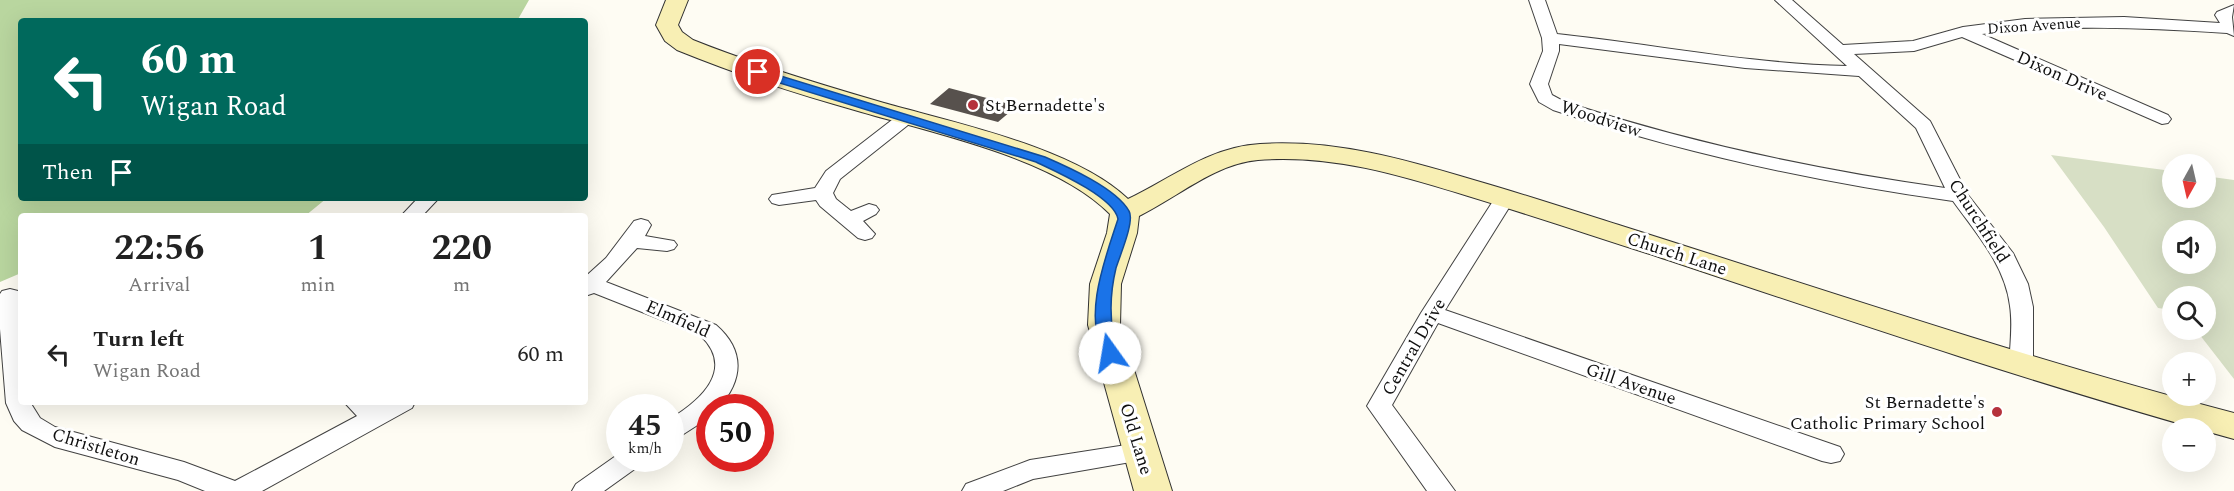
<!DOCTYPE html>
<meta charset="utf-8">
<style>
body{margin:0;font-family:Spectral,serif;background:#f6f6f6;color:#222;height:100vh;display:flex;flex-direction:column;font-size:22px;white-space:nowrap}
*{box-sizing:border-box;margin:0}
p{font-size:20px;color:#767676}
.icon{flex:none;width:33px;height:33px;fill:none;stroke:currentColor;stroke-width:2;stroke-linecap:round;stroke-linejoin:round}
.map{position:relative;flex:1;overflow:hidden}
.sheet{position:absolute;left:18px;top:213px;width:570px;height:192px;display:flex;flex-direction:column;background:#fff;border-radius:6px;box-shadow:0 6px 24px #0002}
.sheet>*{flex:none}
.top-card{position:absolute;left:18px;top:18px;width:570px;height:183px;border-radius:6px;box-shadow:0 6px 24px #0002;background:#00695c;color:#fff;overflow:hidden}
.needle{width:39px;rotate:188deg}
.fabs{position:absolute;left:2162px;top:154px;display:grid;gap:12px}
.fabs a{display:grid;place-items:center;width:54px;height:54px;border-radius:50%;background:#fff;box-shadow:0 6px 24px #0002;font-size:30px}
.speed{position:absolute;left:606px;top:394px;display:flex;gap:12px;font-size:30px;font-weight:700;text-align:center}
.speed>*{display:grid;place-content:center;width:78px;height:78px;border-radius:50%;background:#fff;box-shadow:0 6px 24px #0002;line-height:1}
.speed small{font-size:15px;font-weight:400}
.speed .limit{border:9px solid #d22;background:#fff;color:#111}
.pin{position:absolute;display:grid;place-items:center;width:51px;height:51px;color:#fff;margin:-26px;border:3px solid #fff;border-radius:50%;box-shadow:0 2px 6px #0007}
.me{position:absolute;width:66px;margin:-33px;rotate:347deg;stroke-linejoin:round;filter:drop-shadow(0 0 4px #0008)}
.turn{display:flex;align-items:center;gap:21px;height:126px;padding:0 24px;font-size:27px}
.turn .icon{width:78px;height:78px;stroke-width:2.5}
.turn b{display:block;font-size:42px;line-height:51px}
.then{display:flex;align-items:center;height:57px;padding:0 24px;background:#0003;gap:12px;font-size:22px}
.eta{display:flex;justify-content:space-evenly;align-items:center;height:102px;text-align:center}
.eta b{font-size:36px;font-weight:700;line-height:42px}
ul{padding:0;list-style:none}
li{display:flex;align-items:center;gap:18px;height:78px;padding:0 24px}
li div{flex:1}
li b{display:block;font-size:22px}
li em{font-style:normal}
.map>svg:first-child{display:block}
.forest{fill:#b9d69f}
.cemetery{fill:#d7dfc5;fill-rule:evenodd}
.building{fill:#57514d}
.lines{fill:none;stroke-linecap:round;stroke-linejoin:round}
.street-casing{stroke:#424242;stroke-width:2}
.secondary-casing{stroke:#313131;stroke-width:2}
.street{fill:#fff;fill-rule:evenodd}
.secondary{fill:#f8efb4;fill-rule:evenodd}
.route{fill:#1a73e8;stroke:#114b97;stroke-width:1.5}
.poi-dot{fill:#b5323c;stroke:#fff;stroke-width:2}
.labels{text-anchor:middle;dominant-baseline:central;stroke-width:6;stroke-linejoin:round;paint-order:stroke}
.far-street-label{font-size:15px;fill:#0f0f0f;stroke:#fff}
.street-label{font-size:18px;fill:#0f0f0f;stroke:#fff}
.poi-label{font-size:18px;fill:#0f0f0f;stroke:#fff;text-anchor:start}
</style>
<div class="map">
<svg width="2234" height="491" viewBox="0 0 2234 491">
<rect width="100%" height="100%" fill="#fefcf3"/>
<path class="forest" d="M0,0H529L517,21H21V198H327L305,216H21V273L0,282Z"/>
<path class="cemetery" d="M2051,155L2172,171V198H2205V176L2234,180V379L2196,330H2205V297H2172V310L2158,308L2104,227ZM2172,231H2205V264H2172Z"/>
<path class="building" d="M949,88L1017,106L998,122L930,104Z"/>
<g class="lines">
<defs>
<path id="street" d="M1529,0H1545L1557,34C1653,44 1749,64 1847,66L1775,0H1792L1843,45L1913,41L1963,27L2025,19L2124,17L2220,23L2215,15L2217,12L2234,5L2232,17L2234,36L2227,33C2145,28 2064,24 1982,34L2168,115L2171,119L2168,123L2162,124L1962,37L1914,51L1854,54L1930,121L1968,195L2013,253L2028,284L2033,307V366L2029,372L2021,374L2013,372L2009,366C2010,346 2013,325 2010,306C2005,265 1976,233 1953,201C1816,182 1683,153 1553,110L1539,102L1530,84L1543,51L1542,38ZM1559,44L1745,68L1859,76L1916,128L1945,188C1816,170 1690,143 1565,102L1552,95L1548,84L1559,51Z
M907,112L913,113L916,117L913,121L840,179L833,193L836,199L851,211L869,204L876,206L879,210L876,214L863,221L875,234L872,238L865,240L858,238L820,206L816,200L779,205L772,203L769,199L772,195L815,188L826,171L901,113Z
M1505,192L1512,194L1515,198L1445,310L1840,447L1844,454L1840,461L1831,463L1822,461L1438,323L1392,405L1455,491H1427L1367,406L1421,313L1495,198L1498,194Z
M418,198H439L422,216H401Z
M641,219L648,221L651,225L645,236L674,241L677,245L674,249L667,251L637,248L606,282L716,325C745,350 744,380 718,408H710V417L679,437L670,440V419C701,400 736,369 700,335L594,293L585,296V277L606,258L634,221Z
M10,289L18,291L21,296V402H30L40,418L55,427L184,462L235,481L357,416L344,402H373L377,405L383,402H415L412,408L262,491H205L178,480L55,447L22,430L14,421L6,403L0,329V294L2,291Z
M1139,443L1148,445L1152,452L1148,459L1033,479L1003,491H962L966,484L1030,460Z
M620,453V459H643L639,466L604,491H572L576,484Z"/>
<path id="secondary" d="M666,0H688L678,25L682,32L693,40C756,65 819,84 884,103C955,123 1075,148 1128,199C1172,178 1209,147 1260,144C1335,139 1407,160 1477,181C1526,195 1574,211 1622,226C1825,290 2027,359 2234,413V439C2042,386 1847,320 1656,256C1593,236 1531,215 1468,196C1400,175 1331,154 1258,160C1214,164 1178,197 1139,216L1137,233L1121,284L1120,325L1172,491H1134L1088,325L1090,284L1107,233L1110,214C1055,158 933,133 858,111C797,94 736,74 677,50L665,41L656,25Z"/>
</defs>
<use href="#street" class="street-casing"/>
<use href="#secondary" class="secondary-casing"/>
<use href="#street" class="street"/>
<use href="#secondary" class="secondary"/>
</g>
<path class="route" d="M758,69L1045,157C1068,167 1116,188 1129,211C1135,221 1120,255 1116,268C1109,297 1109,325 1118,353L1116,357H1105C1082,317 1105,259 1118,219C1114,197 1055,171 1036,162L754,75V70Z"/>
<g class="poi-dot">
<circle cx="973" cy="105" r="6"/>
<circle cx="1997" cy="412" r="6"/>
</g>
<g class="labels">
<g class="far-street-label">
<text transform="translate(2034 26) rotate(-4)">Dixon Avenue</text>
</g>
<g class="street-label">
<text transform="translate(2062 76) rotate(24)">Dixon Drive</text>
<text transform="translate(1601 119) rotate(18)">Woodview</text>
<text transform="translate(1979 221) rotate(57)">Churchfield</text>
<text transform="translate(1677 254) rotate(18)">Church Lane</text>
<text transform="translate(678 319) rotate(24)">Elmfield</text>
<text transform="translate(1414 347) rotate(-60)">Central Drive</text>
<text transform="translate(1631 384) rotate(19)">Gill Avenue</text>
<text transform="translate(1136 439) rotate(73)">Old Lane</text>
<text transform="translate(96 447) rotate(17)">Christleton</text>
</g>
<g class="poi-label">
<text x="985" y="105">St Bernadette's</text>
<text x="1985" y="402" text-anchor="end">St Bernadette's<tspan x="1985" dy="21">Catholic Primary School</tspan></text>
</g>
</g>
</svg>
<div class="fabs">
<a><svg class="needle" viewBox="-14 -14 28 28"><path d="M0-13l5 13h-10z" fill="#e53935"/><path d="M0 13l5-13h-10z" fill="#767676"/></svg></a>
<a><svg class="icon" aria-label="sound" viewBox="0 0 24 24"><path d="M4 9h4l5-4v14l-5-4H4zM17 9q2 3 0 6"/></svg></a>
<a><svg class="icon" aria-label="search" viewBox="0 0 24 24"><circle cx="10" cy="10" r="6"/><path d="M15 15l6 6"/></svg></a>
<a>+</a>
<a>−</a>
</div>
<div class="speed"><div>45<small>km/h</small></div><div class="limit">50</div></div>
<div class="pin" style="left:758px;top:72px;background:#d93025"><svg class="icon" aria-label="arrive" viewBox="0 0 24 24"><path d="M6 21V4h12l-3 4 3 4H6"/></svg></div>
<svg class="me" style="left:1110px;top:353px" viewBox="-20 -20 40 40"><circle r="19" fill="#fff"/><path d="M0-13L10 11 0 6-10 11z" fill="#1a73e8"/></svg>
<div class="top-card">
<div class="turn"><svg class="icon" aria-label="left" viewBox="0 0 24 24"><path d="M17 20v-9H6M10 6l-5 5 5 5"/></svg><div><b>60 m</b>Wigan Road</div></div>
<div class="then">Then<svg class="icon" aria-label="arrive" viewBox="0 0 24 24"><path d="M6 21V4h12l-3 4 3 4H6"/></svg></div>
</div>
<section class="sheet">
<div class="eta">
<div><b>22:56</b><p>Arrival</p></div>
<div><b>1</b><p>min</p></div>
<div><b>220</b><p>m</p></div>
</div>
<ul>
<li><svg class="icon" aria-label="left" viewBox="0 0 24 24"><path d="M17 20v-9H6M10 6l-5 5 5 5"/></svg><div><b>Turn left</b><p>Wigan Road</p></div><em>60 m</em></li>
</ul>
</section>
</div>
